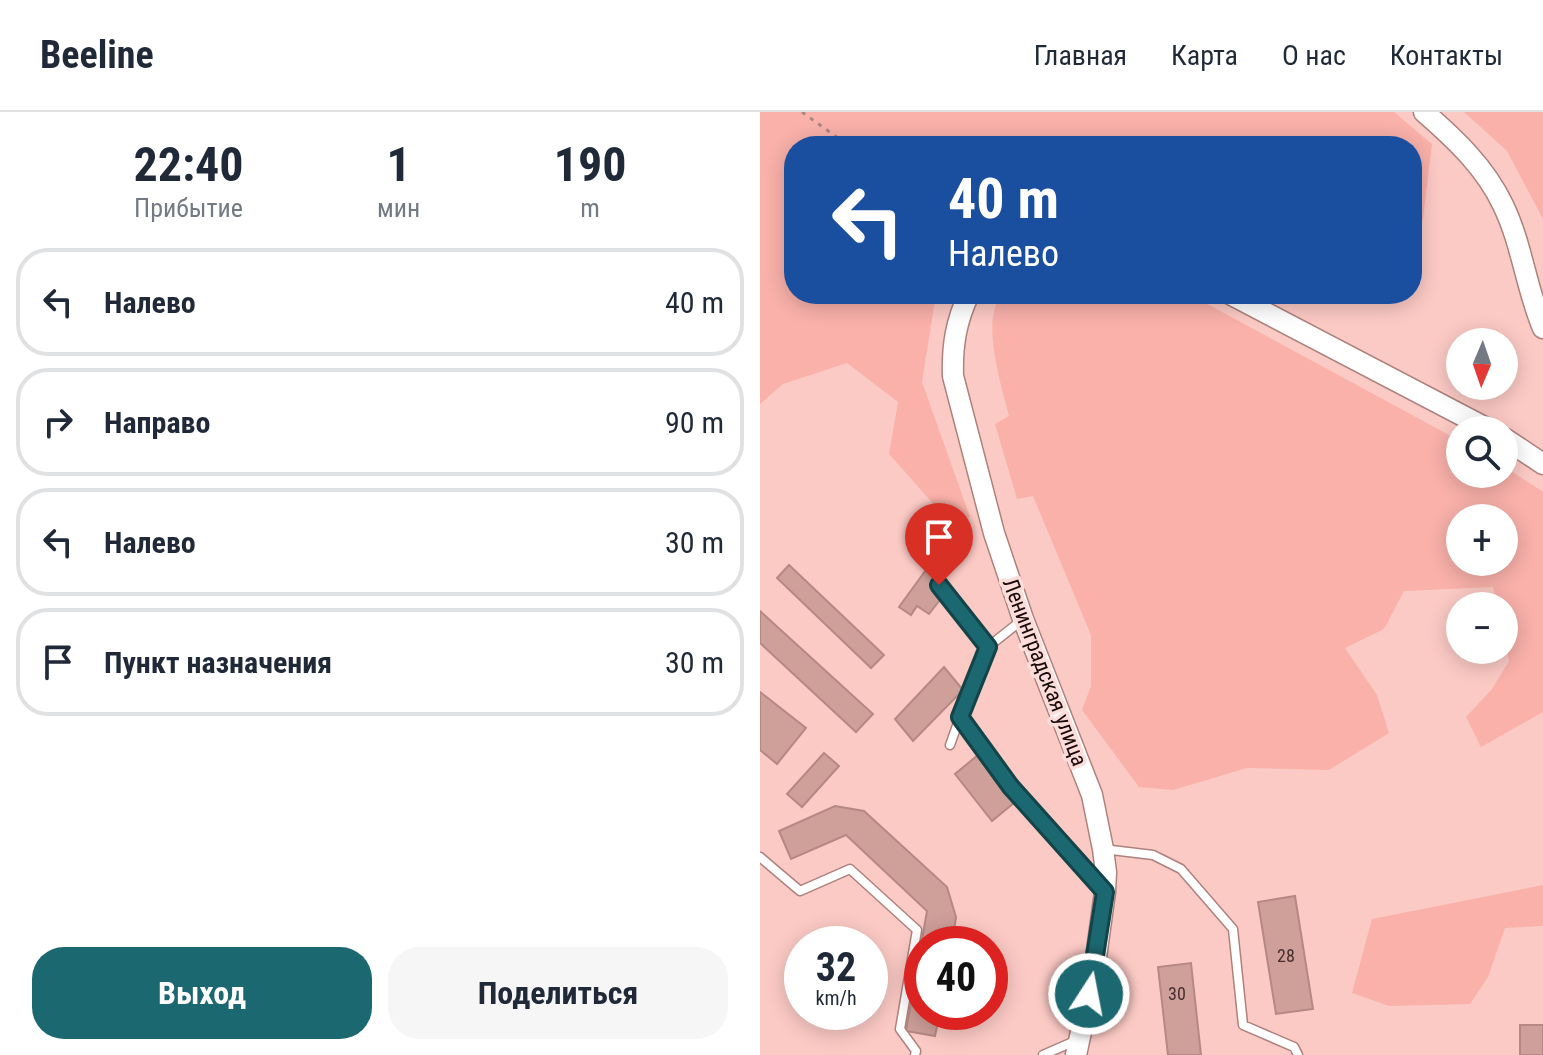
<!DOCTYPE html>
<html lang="ru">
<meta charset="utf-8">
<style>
body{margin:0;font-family:"Roboto Condensed",sans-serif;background:#f6f6f7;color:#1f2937;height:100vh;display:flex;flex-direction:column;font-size:30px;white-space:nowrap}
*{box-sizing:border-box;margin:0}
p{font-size:26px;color:#747a83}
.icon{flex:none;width:44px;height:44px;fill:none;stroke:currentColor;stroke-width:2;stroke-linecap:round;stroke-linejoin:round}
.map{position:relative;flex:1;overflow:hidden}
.details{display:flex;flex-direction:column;background:#fff;width:760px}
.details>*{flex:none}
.top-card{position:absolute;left:24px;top:24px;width:638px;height:168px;border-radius:32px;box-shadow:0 4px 20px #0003;background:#1a4fa0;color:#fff;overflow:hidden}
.needle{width:52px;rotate:182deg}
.tools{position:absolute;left:686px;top:216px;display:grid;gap:16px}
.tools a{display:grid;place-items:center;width:72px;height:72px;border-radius:50%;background:#fff;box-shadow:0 4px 20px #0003;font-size:40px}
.speed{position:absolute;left:24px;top:814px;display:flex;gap:16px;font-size:40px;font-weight:700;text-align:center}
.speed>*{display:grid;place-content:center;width:104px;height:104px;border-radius:50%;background:#fff;box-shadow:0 4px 20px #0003;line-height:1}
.speed small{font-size:20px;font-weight:400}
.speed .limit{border:12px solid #d22;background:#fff;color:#111}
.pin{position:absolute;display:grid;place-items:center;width:68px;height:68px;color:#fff;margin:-82px -34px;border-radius:50% 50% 50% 0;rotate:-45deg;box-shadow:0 0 8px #0007}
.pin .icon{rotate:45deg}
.me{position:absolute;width:88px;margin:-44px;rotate:11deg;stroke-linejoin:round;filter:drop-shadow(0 0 6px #0008)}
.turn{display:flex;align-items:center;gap:28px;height:168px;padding:0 32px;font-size:36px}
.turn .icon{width:104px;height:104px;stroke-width:2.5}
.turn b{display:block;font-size:56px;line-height:68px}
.eta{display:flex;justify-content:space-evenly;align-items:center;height:136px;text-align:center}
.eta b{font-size:48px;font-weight:700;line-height:56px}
.button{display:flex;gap:16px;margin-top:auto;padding:16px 32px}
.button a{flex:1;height:92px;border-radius:32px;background:#1c6870;color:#fff;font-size:32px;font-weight:700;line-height:92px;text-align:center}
.button a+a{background:#f6f6f7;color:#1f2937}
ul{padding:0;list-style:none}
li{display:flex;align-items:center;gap:24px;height:108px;margin:0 16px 12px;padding:0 16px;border:4px solid #e0e1e3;border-radius:32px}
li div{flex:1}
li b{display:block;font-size:30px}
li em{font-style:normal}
header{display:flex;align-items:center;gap:48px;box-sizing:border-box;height:112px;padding:0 40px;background:#fff;border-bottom:2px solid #e0e1e3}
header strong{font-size:38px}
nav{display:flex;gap:44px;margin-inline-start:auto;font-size:28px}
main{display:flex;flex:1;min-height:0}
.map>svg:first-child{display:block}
.green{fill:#f9b1aa;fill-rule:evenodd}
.building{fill:#cf9f9a;stroke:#b68884;stroke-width:2}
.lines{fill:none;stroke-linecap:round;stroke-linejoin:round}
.service-casing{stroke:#af817d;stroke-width:11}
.tertiary-casing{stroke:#af817d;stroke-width:23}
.path{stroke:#ac8682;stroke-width:3;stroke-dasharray:4 6;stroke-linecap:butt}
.service{stroke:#fff;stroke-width:8}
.tertiary{stroke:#fff;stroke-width:20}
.route-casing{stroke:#124449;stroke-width:20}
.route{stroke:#1c6870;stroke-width:14}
.labels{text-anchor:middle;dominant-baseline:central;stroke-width:7;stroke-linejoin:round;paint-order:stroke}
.number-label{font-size:18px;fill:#472f2d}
.street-label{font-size:22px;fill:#1a0a09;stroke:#fcddda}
</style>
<header>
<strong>Beeline</strong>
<nav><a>Главная</a><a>Карта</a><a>О нас</a><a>Контакты</a></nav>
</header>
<main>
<section class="details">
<div class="eta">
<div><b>22:40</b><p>Прибытие</p></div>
<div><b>1</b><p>мин</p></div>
<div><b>190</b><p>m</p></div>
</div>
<ul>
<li><svg class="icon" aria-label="left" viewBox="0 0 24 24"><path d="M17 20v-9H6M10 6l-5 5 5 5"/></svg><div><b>Налево</b></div><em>40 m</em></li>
<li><svg class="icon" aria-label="right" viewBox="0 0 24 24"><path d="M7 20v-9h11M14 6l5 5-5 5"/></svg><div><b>Направо</b></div><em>90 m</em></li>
<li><svg class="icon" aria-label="left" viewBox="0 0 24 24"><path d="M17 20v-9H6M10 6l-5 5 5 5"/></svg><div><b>Налево</b></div><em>30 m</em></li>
<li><svg class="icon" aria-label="arrive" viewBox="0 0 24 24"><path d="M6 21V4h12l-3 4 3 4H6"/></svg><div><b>Пункт назначения</b></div><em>30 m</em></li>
</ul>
<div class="button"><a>Выход</a><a>Поделиться</a></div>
</section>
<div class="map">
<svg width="783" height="943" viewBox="0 0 783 943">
<rect width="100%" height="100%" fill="#fccac5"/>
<path class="green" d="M0,0H634L672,32L663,107L652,115V34H34V182H176L162,270L210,405L186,406L129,342L138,290L87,251L23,272L0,292Z
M704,0H783V107L747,39Z
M243,182H429L700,329V362H744V354L783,380V600L721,635L706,605L732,577L749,549L744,526V494H737L733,475L644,479L624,517L585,536L617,583L629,621L569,658L487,656L413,678L379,675L322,598L331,574V523L273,384L257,387L235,312L249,304C242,276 219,204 243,182ZM700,406H744V450H700Z
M783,773V814L745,816L728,865L710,892L629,894L592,881L612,807Z"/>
<path class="building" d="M174,447L187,457L172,476L183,484L169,502L157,494L151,503L139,495Z
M29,453L124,543L111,556L17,466Z
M0,499L113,602L96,620L0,531Z
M184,555L203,578L153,629L135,607Z
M0,580L46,616L17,652L0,638Z
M64,641L79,654L42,695L27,682Z
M218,643L255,690L232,709L195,662Z
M75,694L104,699L187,775L196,805L192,832H162V900H180L175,924L146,919L167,799L86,723L31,747L19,719Z
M535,784L553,897L516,902L498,790Z
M431,851L441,943H408L398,855Z
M760,913H783V943H760Z"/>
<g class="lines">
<defs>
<path id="service" d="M179,473L228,535L200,605L251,675L341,775
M228,535L262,508
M190,633L200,605
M343,737L393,743L421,757L473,817L483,913L534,935L538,943
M0,745L40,779L90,757L157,818L140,917L156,939L155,943
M283,943L315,929"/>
<path id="tertiary" d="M664,0C695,27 725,55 743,93C762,132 766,176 783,216
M209,182C196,209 192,234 193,264L234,421L263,507L332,683L343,737L346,760L345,780L334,860L316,943
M470,182L730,318
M744,326L783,352"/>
</defs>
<use href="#service" class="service-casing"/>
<use href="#tertiary" class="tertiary-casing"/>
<path class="path" d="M42,0L89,34"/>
<use href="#service" class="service"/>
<use href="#tertiary" class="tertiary"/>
</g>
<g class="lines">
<defs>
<path id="route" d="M179,473L228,535L200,605L251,675L345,780L329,882"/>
</defs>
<use href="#route" class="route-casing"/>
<use href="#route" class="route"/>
</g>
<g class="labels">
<g class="number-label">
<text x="526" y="843">28</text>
<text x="417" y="881">30</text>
</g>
<g class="street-label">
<text transform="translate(285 560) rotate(69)">Ленинградская улица</text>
</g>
</g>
</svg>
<div class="tools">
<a><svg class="needle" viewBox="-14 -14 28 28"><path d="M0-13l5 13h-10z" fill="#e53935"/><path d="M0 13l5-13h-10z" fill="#747a83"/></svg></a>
<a><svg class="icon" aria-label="search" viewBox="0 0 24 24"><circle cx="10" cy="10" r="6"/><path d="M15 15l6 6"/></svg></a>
<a>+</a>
<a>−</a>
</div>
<div class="speed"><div>32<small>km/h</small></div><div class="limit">40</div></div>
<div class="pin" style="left:179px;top:473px;background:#d93025"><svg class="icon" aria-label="arrive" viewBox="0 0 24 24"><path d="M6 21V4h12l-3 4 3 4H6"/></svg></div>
<svg class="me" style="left:329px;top:882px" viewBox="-20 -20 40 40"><circle r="17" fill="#1c6870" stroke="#fff" stroke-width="3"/><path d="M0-11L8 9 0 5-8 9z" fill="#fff"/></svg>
<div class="top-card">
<div class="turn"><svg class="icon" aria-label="left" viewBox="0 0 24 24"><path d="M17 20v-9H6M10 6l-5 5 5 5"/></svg><div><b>40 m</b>Налево</div></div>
</div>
</div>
</main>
